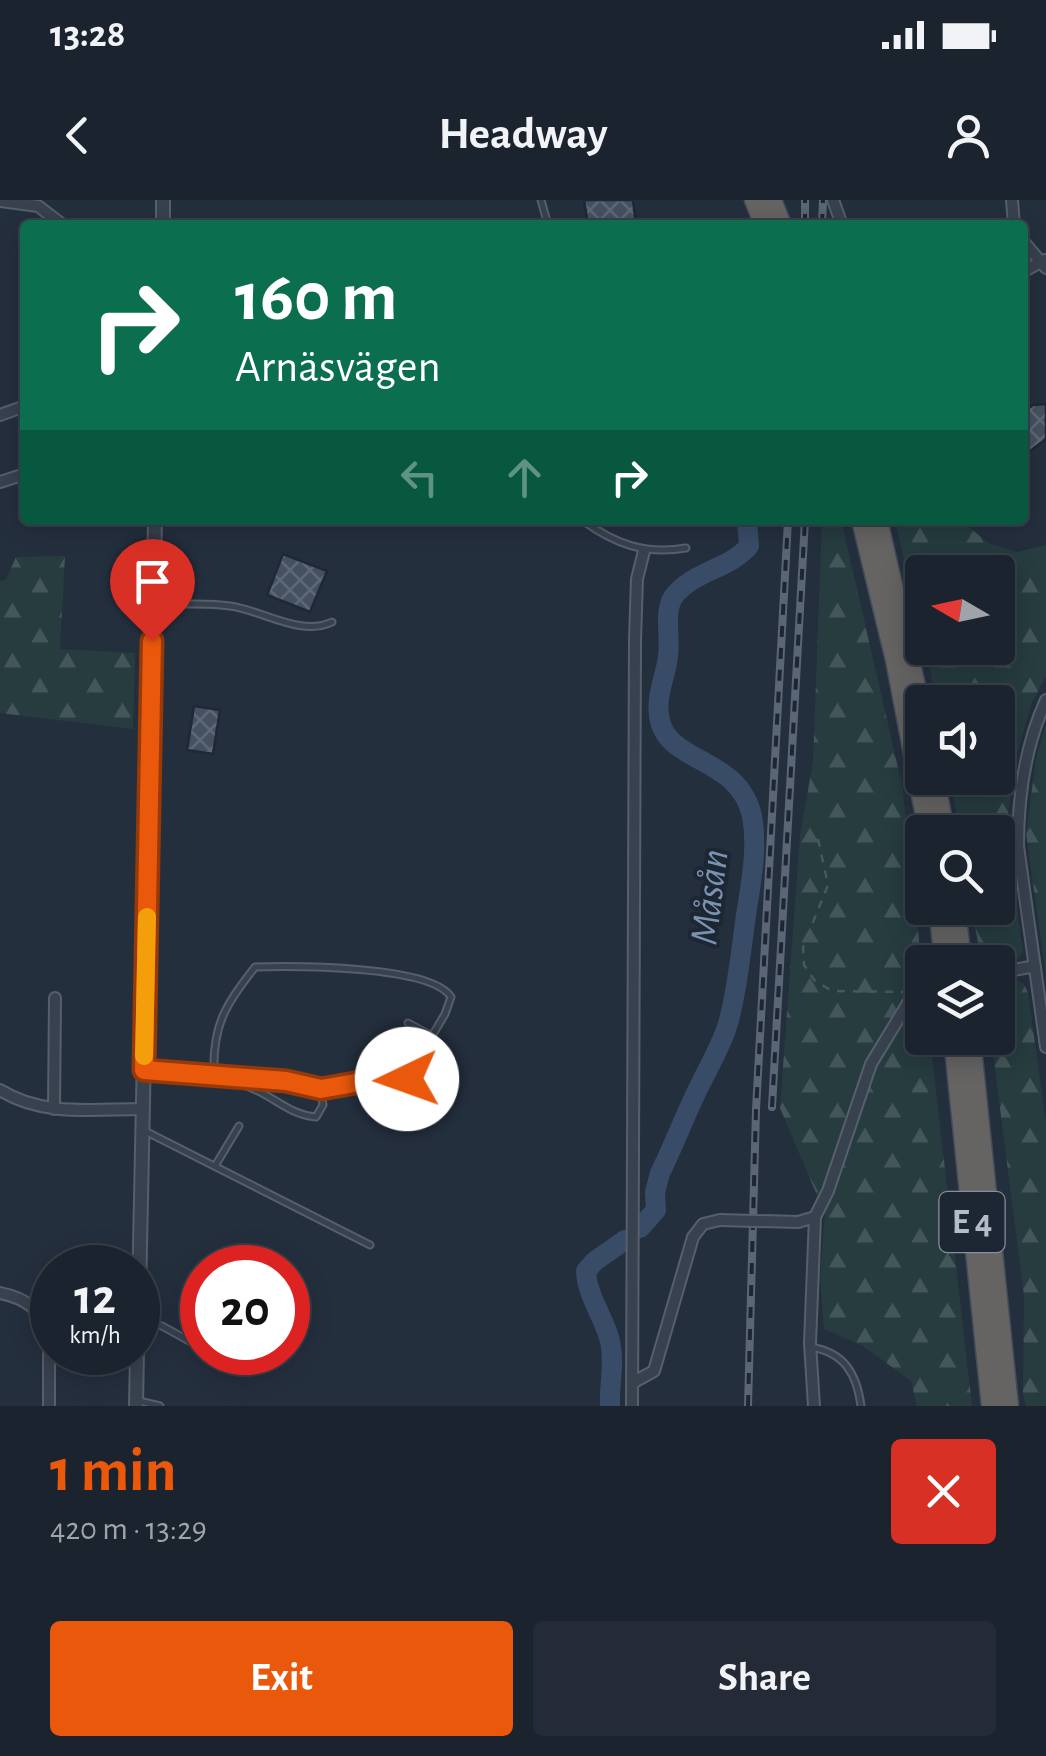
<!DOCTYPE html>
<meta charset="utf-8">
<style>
body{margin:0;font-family:"Alegreya Sans",sans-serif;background:#242b36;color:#f1f3f6;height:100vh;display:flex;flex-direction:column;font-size:38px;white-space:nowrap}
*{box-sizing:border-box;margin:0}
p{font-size:32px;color:#a0a4aa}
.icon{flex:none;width:55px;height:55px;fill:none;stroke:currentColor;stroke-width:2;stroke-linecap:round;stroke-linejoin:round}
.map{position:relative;height:1206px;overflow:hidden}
.details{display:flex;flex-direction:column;background:#1b232e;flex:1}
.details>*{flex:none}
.top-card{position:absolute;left:20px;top:20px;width:1008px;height:305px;border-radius:10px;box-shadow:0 5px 25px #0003,0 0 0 2px #39404a;background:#0b6e4f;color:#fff;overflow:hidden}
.needle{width:65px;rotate:279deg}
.controls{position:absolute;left:905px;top:355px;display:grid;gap:20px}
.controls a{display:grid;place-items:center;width:110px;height:110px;border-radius:10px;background:#1b232e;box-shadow:0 5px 25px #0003,0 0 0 2px #39404a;font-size:50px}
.speed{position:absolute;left:30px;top:1045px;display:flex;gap:20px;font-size:50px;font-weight:700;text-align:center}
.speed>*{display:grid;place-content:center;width:130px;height:130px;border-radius:50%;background:#1b232e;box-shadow:0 5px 25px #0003,0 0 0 2px #39404a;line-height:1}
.speed small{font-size:25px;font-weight:400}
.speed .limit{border:15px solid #d22;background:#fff;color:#111}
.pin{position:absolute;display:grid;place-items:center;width:85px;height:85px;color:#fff;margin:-102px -42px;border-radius:50% 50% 50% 0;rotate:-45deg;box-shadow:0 0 10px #0007}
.pin .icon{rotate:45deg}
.me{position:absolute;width:110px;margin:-55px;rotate:267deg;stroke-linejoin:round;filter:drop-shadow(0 0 8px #0008)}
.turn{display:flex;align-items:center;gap:35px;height:210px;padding:0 50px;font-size:45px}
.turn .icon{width:130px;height:130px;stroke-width:2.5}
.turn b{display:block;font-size:70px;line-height:85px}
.lanes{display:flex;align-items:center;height:95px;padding:0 50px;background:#0003;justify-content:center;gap:50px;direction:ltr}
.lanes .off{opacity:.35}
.round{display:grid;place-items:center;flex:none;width:105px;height:105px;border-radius:10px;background:#242b36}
.overview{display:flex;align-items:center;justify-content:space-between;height:170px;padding:0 50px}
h1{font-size:60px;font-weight:700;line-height:75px;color:#ea580c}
.cta{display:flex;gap:20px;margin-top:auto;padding:20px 50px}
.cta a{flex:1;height:115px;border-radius:10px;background:#ea580c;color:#fff;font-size:40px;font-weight:700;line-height:115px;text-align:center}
.cta a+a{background:#242b36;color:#f1f3f6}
.status{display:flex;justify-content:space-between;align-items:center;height:70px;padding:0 50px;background:#1b232e;direction:ltr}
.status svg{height:28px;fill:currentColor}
header{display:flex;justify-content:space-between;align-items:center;height:130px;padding:0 50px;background:#1b232e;font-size:45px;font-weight:700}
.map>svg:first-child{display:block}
.forest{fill:url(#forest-firs)}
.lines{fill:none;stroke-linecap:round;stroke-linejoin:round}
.river{stroke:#394c67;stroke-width:20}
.building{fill:url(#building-cross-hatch);stroke:#1f2835;stroke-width:2.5}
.service-casing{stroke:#565f6c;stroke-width:9}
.minor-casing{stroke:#565f6c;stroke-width:14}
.tertiary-casing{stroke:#565f6c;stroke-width:16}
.trunk-casing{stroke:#434c59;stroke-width:21}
.path{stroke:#44595c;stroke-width:2.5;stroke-dasharray:8 8;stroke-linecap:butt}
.service{stroke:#38414e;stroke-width:5}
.minor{stroke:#38414e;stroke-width:10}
.tertiary{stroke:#38414e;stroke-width:12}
.trunk{stroke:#656462;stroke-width:18}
.rail-casing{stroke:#5a6575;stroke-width:8}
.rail{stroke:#1d2633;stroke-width:4;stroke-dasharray:11;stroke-linecap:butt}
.minor-bridge-casing{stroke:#565f6c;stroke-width:14;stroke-linecap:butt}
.minor-bridge{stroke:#38414e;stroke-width:10}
.route-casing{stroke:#983908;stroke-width:25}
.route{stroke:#ea580c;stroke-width:18}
.slow{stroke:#f59e0b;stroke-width:18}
.labels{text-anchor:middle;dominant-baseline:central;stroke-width:8;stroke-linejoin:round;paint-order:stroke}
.shield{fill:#1d2633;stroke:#878f9c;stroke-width:2.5}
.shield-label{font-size:35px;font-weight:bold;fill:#b4bcc9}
.water-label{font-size:40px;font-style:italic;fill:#7c92b1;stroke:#1d2633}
</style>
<div class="status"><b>13:28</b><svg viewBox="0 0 49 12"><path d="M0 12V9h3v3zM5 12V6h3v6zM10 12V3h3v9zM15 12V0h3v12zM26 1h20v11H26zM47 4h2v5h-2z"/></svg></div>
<header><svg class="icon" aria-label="back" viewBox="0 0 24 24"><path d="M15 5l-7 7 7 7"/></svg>Headway<svg class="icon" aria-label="person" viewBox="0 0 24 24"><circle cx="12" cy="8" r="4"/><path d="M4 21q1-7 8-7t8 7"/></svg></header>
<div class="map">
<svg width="1046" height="1206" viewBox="0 0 1046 1206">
<defs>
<pattern id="forest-firs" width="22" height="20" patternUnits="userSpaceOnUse" patternTransform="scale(2.5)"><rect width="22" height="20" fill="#263c3f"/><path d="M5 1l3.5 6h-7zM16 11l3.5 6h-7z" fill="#435659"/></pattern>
<pattern id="building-cross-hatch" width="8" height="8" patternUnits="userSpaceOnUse" patternTransform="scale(2.5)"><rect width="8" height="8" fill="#455162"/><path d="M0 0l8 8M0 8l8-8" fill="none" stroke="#5d6877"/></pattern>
</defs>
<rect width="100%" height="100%" fill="#242f3e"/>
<path class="forest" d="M822,320H841L902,585L922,767V838H930L972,1206H917L911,1181L863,1146L824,1129L820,1078L825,1014L780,908L800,635L813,562Z
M895,320H960L990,344L1017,352L1046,345V476L1032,502L1016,557L1008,614L1012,673L1023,752L1016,761H981L972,708H998V632H960L950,578H998V502H937L925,448H998V372H922V438Z
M65,356L60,449L135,453L133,529L0,513V381L6,380L16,357Z
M1046,524V776L1026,633L1036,559Z
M1015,779L1024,784L1028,793L1046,922V1206H1026L1023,1192L1024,1096L991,838H998V782Z"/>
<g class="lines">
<path class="river" d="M640,1028L656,1010L655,992L660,973C675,943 686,912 701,883C711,862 723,843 729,820C738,786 741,750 746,715C751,683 758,648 752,616C738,554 664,565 659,515C656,494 666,476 668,456C671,437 663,411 674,396C693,371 728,370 749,346L747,320
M610,1206C609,1184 615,1163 610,1141C604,1117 587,1096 586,1071L595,1061L625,1040"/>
</g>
<path class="building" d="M584,0H633L636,25H588Z
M1046,204V239L1022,257V213L1033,205Z
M283,354L327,371L310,412L267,395Z
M194,506L220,510L213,554L187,550Z"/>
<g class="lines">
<defs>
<path id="service" d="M541,0L548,25
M582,320C615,344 645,355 686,348
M157,404C181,405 206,402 230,406C262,410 301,437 332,422
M147,870C185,875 223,874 258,891C279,901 292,915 316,917L323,905L321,889L286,881L214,876C212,825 225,806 255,767C294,766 431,765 451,797L445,814L432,836
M321,889L366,881L399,884L407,879L432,836L408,823
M145,931L370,1045
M215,966L239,926
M141,1120L162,1126L202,1148
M810,1147C845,1152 857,1175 861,1206
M139,1201L160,1206"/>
<path id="minor" d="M833,0L842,25
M1012,0L1014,25
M0,1L38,6L63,25
M1022,40L1046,68
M1022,72L1045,60
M0,215L25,206
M0,282L25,274
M1046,500C1025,546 1018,596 1018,646L1046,847
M998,773L1035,766
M0,890C43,917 94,909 143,909
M54,909L55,798
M798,1022L815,1017L828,991L871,864L914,793L922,792
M0,1093C25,1098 41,1109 49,1134V1206
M632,1183L654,1171L693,1037L703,1024L720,1020
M632,1206L635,440L637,379L644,351
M814,1206L810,1143L815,1017"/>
<path id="tertiary" d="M163,25V0
M138,1144L155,320
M136,1206L137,1152"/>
<path id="trunk" d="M754,0L764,25
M772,0L782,25
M861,320L895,460L928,632
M878,320L922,512
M935,578L945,632
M938,708L944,762
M956,708L962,762
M953,838L991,1206
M971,838L1009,1206"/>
</defs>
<use href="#service" class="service-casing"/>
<use href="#minor" class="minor-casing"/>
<use href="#tertiary" class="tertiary-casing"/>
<use href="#trunk" class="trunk-casing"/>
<path class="path" d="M818,639L828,685L803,747L804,765L815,781L832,791L904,792"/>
<use href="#service" class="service"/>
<use href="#minor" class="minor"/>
<use href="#tertiary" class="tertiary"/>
<use href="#trunk" class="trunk"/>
<defs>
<path id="rail" d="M805,25V0
M822,25L823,0
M772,907L805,320
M748,1206L756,910L788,320"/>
</defs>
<use href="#rail" class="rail-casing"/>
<use href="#rail" class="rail"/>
<defs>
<path id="minor-bridge" d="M720,1020L798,1022"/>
</defs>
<use href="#minor-bridge" class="minor-bridge-casing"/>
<use href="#minor-bridge" class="minor-bridge"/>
</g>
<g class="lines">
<defs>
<path id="route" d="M152,441L144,870L286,881L321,889L366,881L399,884L407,879"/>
</defs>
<use href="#route" class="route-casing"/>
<use href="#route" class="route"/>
<path class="slow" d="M144,856L147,717"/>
</g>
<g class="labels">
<rect class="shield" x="939.5" y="992" width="65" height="60" rx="8"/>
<g class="shield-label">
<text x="972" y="1022">E 4</text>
</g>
<g class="water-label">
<text transform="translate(710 697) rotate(-83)">Måsån</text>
</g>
</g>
</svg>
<div class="controls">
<a><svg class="needle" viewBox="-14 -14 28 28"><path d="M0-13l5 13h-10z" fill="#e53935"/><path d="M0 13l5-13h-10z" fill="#a0a4aa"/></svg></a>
<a><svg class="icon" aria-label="sound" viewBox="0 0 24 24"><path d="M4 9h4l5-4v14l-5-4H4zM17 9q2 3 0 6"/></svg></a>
<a><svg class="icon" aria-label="search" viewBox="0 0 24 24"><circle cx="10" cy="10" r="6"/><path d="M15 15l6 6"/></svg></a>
<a><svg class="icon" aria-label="layers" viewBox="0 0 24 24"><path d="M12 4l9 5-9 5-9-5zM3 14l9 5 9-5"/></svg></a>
</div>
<div class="speed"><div>12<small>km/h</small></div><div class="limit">20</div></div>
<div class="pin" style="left:152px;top:441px;background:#d93025"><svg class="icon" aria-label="arrive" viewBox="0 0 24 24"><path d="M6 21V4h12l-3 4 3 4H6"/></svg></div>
<svg class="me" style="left:407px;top:879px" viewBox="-20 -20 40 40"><circle r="19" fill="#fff"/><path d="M0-13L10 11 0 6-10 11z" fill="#ea580c"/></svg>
<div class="top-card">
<div class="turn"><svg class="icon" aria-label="right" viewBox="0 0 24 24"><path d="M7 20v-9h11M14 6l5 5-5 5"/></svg><div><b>160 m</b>Arnäsvägen</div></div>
<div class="lanes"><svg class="icon off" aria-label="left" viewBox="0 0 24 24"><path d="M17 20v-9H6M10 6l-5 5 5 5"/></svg><svg class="icon off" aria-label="ahead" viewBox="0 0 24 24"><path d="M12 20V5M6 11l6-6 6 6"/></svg><svg class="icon" aria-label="right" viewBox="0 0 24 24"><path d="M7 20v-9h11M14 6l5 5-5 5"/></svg></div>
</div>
</div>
<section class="details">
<div class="overview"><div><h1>1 min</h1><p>420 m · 13:29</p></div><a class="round" style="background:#d93025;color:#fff"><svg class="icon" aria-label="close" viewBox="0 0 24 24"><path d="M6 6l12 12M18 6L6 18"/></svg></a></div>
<div class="cta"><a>Exit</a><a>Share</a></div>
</section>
